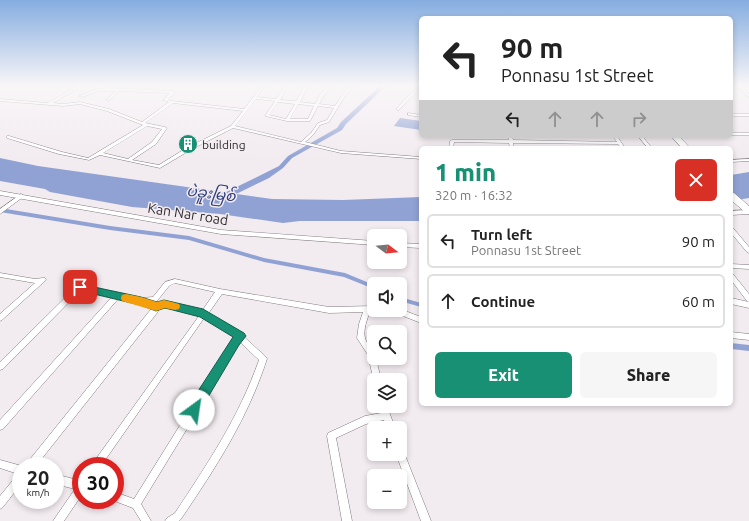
<!DOCTYPE html>
<meta charset="utf-8">
<style>
body{margin:0;font-family:Ubuntu,"Noto Sans Myanmar",sans-serif;background:#f6f6f6;color:#222;height:100vh;display:flex;flex-direction:column;font-size:15px;white-space:nowrap}
*{box-sizing:border-box;margin:0}
p{font-size:13px;color:#767676}
.icon{flex:none;width:22px;height:22px;fill:none;stroke:currentColor;stroke-width:2;stroke-linecap:round;stroke-linejoin:round}
.map{position:relative;flex:1;overflow:hidden}
.side{position:absolute;left:419px;top:146px;width:314px;height:260px;display:flex;flex-direction:column;background:#fff;border-radius:6px;box-shadow:0 2px 6px #0003}
.side>*{flex:none}
.top-card{position:absolute;left:419px;top:16px;width:314px;height:122px;border-radius:6px;box-shadow:0 2px 6px #0003;background:#fff;color:#222;overflow:hidden}
.needle{width:26px;rotate:106deg}
.fabs{position:absolute;left:367px;top:229px;display:grid;gap:8px}
.fabs a{display:grid;place-items:center;width:40px;height:40px;border-radius:6px;background:#fff;box-shadow:0 2px 6px #0003;font-size:20px}
.speed{position:absolute;left:12px;top:457px;display:flex;gap:8px;font-size:20px;font-weight:700;text-align:center}
.speed>*{display:grid;place-content:center;width:52px;height:52px;border-radius:50%;background:#fff;box-shadow:0 2px 6px #0003;line-height:1}
.speed small{font-size:10px;font-weight:400}
.speed .limit{border:6px solid #d22;background:#fff;color:#111}
.pin{position:absolute;display:grid;place-items:center;width:34px;height:34px;color:#fff;margin:-17px;border-radius:8px;box-shadow:0 2px 6px #0006}
.me{position:absolute;width:44px;margin:-22px;rotate:31deg;stroke-linejoin:round;filter:drop-shadow(0 0 3px #0008)}
.turn{display:flex;align-items:center;gap:14px;height:84px;padding:0 16px;font-size:18px}
.turn .icon{width:52px;height:52px;stroke-width:2.5}
.turn b{display:block;font-size:28px;line-height:34px}
.lanes{display:flex;align-items:center;height:38px;padding:0 16px;background:#0003;justify-content:center;gap:20px;direction:ltr}
.lanes .off{opacity:.35}
.round{display:grid;place-items:center;flex:none;width:42px;height:42px;border-radius:6px;background:#f6f6f6}
.overview{display:flex;align-items:center;justify-content:space-between;height:68px;padding:0 16px}
h1{font-size:24px;font-weight:800;line-height:30px;color:#189074}
.button{display:flex;gap:8px;margin-top:auto;padding:8px 16px}
.button a{flex:1;height:46px;border-radius:6px;background:#189074;color:#fff;font-size:16px;font-weight:800;line-height:46px;text-align:center}
.button a+a{background:#f6f6f6;color:#222}
ul{padding:0;list-style:none}
li{display:flex;align-items:center;gap:12px;height:54px;margin:0 8px 6px;padding:0 8px;border:2px solid #e0e0e0;border-radius:6px}
li div{flex:1}
li b{display:block;font-size:15px}
li em{font-style:normal}
.map>svg:first-child{display:block}
.water{fill:#90a2d4}
.lines{fill:none;stroke-linecap:round;stroke-linejoin:round}
.canal{fill:#90a2d4;fill-rule:evenodd}
.river{fill:#90a2d4;fill-rule:evenodd}
.minor-casing{stroke:#7f797e;stroke-width:1}
.tertiary-casing{stroke:#7f797e;stroke-width:1}
.trunk-casing{stroke:#7f797e;stroke-width:1}
.minor{fill:#fff;fill-rule:evenodd}
.tertiary{fill:#fff;fill-rule:evenodd}
.trunk{fill:#fff;fill-rule:evenodd}
.route{fill:#189074;stroke:#105e4b}
.slow{fill:#f59e0b}
.labels{text-anchor:middle;dominant-baseline:central;stroke-width:3;stroke-linejoin:round;paint-order:stroke}
.far-poi-label{font-size:12px;fill:#2f2d2e;stroke:#f2ebf0;text-anchor:start}
.street-label{font-size:14px;fill:#2f2d2e;stroke:#f2ebf0}
.water-label{font-size:15px;font-style:italic;fill:#2e3f7d;stroke:#f2ebf0}
</style>
<div class="map">
<svg width="749" height="521" viewBox="0 0 749 521">
<rect width="100%" height="100%" fill="#f2ebf0"/>
<path class="water" d="M400,118L421,121V130L394,126Z
M0,158L38,166L272,199L343,200L421,197V221H300L283,223L220,214L132,207L50,192L45,189L0,181Z
M749,172V198L731,201V175Z"/>
<g class="lines">
<path class="canal" d="M0,208L110,226L189,236L264,258L345,273L374,285V289L344,277L264,262L189,240L110,230L0,212Z
M400,297L421,303V307L400,301Z
M731,343L749,345V351L731,349Z"/>
<path class="river" d="M380,86H386L346,124L342,130L292,158L283,168L269,178L224,200H218V196L263,174L279,166L288,156L337,128L341,122Z"/>
<defs>
<path id="minor" d="M77,86H81L53,103L63,104L80,102L109,109L142,122L169,102L163,100L170,93L120,91L108,101L106,100L107,99L116,91H99L82,97L79,96L97,89L106,88L173,91L175,92L168,100L172,101L244,109L262,86H265L257,97L276,99L285,86H288L280,100L296,101L305,86H308L300,102L315,104L321,93L328,86H332L324,95L319,104L335,106L343,94L350,86H353L345,96L329,122L320,125L313,135L305,142L341,151L421,157V159L341,153L233,128L192,149L160,168L100,155L89,160L59,154L7,138V136H9L62,152L88,158L143,125L107,111L80,104L63,106L0,101V99L48,103ZM256,99L275,101L265,116L287,121H310L318,106L334,108L327,120L318,123L311,133L301,142L235,126ZM278,102L295,104L286,119L269,115ZM173,103L243,111L231,126L188,147L159,165L132,160L156,144L167,128L165,127L145,123ZM298,104L314,106L308,119H290ZM147,126L162,129L152,142L128,159L103,153Z
M737,86H741L749,94V97Z
M421,88V90L417,91L399,110H397V108L415,89Z
M408,113L421,115V117L408,115Z
M731,114H749V116H731Z
M731,133H749V135H731Z
M508,136H512L513,140L617,142L613,136H617L625,148H621L618,144L513,143L514,148H510L509,143L454,142L453,148H449L450,141L452,140H509Z
M638,136H642L652,148H648Z
M749,159V161L731,162V160Z
M21,194L23,195V197L0,214V209Z
M731,227L733,228L749,247V253L747,252L731,233Z
M731,264L749,265V269L731,268Z
M0,273L35,279L43,278H45L46,280L2,320L0,321V314L35,283L0,277Z
M731,274H733L749,294V302L747,301L731,280Z
M175,279L220,289L329,307L374,306V310H377L374,312H370C367,319 363,330 365,338C367,346 374,347 374,358H376L381,380H374V382L368,355L357,338L359,324L363,312L329,313L222,294L208,314L220,320L240,333L243,334V336L266,357L267,359C247,420 216,467 181,519L179,521H165L167,518L175,513C208,463 239,417 259,360L240,342L141,504L151,521H141L133,508L112,500H115V492L134,499L235,337L225,330L204,318L101,466H92L93,463L199,316C187,311 172,306 159,309L157,313L36,466H26L27,463L152,308L142,303L119,298L3,429L0,430V420L112,297L81,290L3,369L0,370V362L78,285H80L141,298L153,297L165,282ZM175,283L215,292L202,311C192,308 181,304 170,303C164,302 158,305 152,302L157,301L169,286Z
M731,298L749,302V308L731,304Z
M400,309L421,317V323L393,312L392,310H400Z
M731,332L749,334V340L731,338Z
M379,406H387L395,428H387L384,420L366,424L336,438L352,521H342L327,436L328,433L365,416L381,413Z
M400,449L403,450L431,521H421L396,454H400Z
M0,460L22,466H21V484L3,507L0,509V496L18,474L0,468Z
M55,474L81,481V496L64,521H53L75,489L55,484Z"/>
<path id="tertiary" d="M0,191L221,230L374,241V245L221,234L0,195Z
M749,210V214L731,215V211Z
M400,243L421,244V248L400,247Z"/>
<path id="trunk" d="M671,136H679L690,148H682Z
M731,192L734,193L749,206V214L746,213L731,200Z"/>
</defs>
<use href="#minor" class="minor-casing"/>
<use href="#tertiary" class="tertiary-casing"/>
<use href="#trunk" class="trunk-casing"/>
<use href="#minor" class="minor"/>
<use href="#tertiary" class="tertiary"/>
<use href="#trunk" class="trunk"/>
</g>
<linearGradient id="sky" x2="0" y2="1"><stop stop-color="#85ade0"/><stop offset="0.54" stop-color="#f9f6f8"/><stop offset="1" stop-color="#f9f6f8" stop-opacity="0"/></linearGradient>
<rect width="749" height="159" fill="url(#sky)"/>
<path class="route" d="M80,284L141,297L157,302L164,300L203,309L244,333L246,336L239,345L198,414L194,416L189,414L188,410L189,405L233,337L200,317L165,308L156,311L140,305L77,290L75,287L77,285Z"/>
<path class="slow" d="M126,294L141,297L157,302L164,300L179,304L180,306L179,309L175,310L165,308L156,311L122,301L121,298L122,295Z"/>
<defs>
<symbol id="building-disc" viewBox="-11 -11 22 22"><circle r="9.5" fill="#189074" stroke="#f2ebf0"/><path d="M-4-6H4V6H1V3H-1V6H-4ZM-2.5-4.3h1.7v1.8h-1.7ZM.8-4.3h1.7v1.8H.8ZM-2.5-1h1.7V.8h-1.7ZM.8-1h1.7V.8H.8Z" fill="#fff"/></symbol>
</defs>
<g fill-rule="evenodd">
<use href="#building-disc" x="177" y="133" width="22" height="22"/>
</g>
<g class="labels">
<g class="far-poi-label">
<text x="202" y="144">building</text>
</g>
<g class="street-label">
<text transform="translate(188 214) rotate(9)">Kan Nar road</text>
</g>
<g class="water-label">
<text transform="translate(211 193) rotate(7)">ပဲခူးမြစ်</text>
</g>
</g>
</svg>
<div class="fabs">
<a><svg class="needle" viewBox="-14 -14 28 28"><path d="M0-13l5 13h-10z" fill="#e53935"/><path d="M0 13l5-13h-10z" fill="#767676"/></svg></a>
<a><svg class="icon" aria-label="sound" viewBox="0 0 24 24"><path d="M4 9h4l5-4v14l-5-4H4zM17 9q2 3 0 6"/></svg></a>
<a><svg class="icon" aria-label="search" viewBox="0 0 24 24"><circle cx="10" cy="10" r="6"/><path d="M15 15l6 6"/></svg></a>
<a><svg class="icon" aria-label="layers" viewBox="0 0 24 24"><path d="M12 4l9 5-9 5-9-5zM3 14l9 5 9-5"/></svg></a>
<a>+</a>
<a>−</a>
</div>
<div class="speed"><div>20<small>km/h</small></div><div class="limit">30</div></div>
<div class="pin" style="left:80px;top:287px;background:#d93025"><svg class="icon" aria-label="arrive" viewBox="0 0 24 24"><path d="M6 21V4h12l-3 4 3 4H6"/></svg></div>
<svg class="me" style="left:194px;top:410px" viewBox="-20 -20 40 40"><circle r="19" fill="#fff"/><path d="M0-13L10 11 0 6-10 11z" fill="#189074"/></svg>
<div class="top-card">
<div class="turn"><svg class="icon" aria-label="left" viewBox="0 0 24 24"><path d="M17 20v-9H6M10 6l-5 5 5 5"/></svg><div><b>90 m</b>Ponnasu 1st Street</div></div>
<div class="lanes"><svg class="icon" aria-label="left" viewBox="0 0 24 24"><path d="M17 20v-9H6M10 6l-5 5 5 5"/></svg><svg class="icon off" aria-label="ahead" viewBox="0 0 24 24"><path d="M12 20V5M6 11l6-6 6 6"/></svg><svg class="icon off" aria-label="ahead" viewBox="0 0 24 24"><path d="M12 20V5M6 11l6-6 6 6"/></svg><svg class="icon off" aria-label="right" viewBox="0 0 24 24"><path d="M7 20v-9h11M14 6l5 5-5 5"/></svg></div>
</div>
<section class="side">
<div class="overview"><div><h1>1 min</h1><p>320 m · 16:32</p></div><a class="round" style="background:#d93025;color:#fff"><svg class="icon" aria-label="close" viewBox="0 0 24 24"><path d="M6 6l12 12M18 6L6 18"/></svg></a></div>
<ul>
<li><svg class="icon" aria-label="left" viewBox="0 0 24 24"><path d="M17 20v-9H6M10 6l-5 5 5 5"/></svg><div><b>Turn left</b><p>Ponnasu 1st Street</p></div><em>90 m</em></li>
<li><svg class="icon" aria-label="ahead" viewBox="0 0 24 24"><path d="M12 20V5M6 11l6-6 6 6"/></svg><div><b>Continue</b></div><em>60 m</em></li>
</ul>
<div class="button"><a>Exit</a><a>Share</a></div>
</section>
</div>
